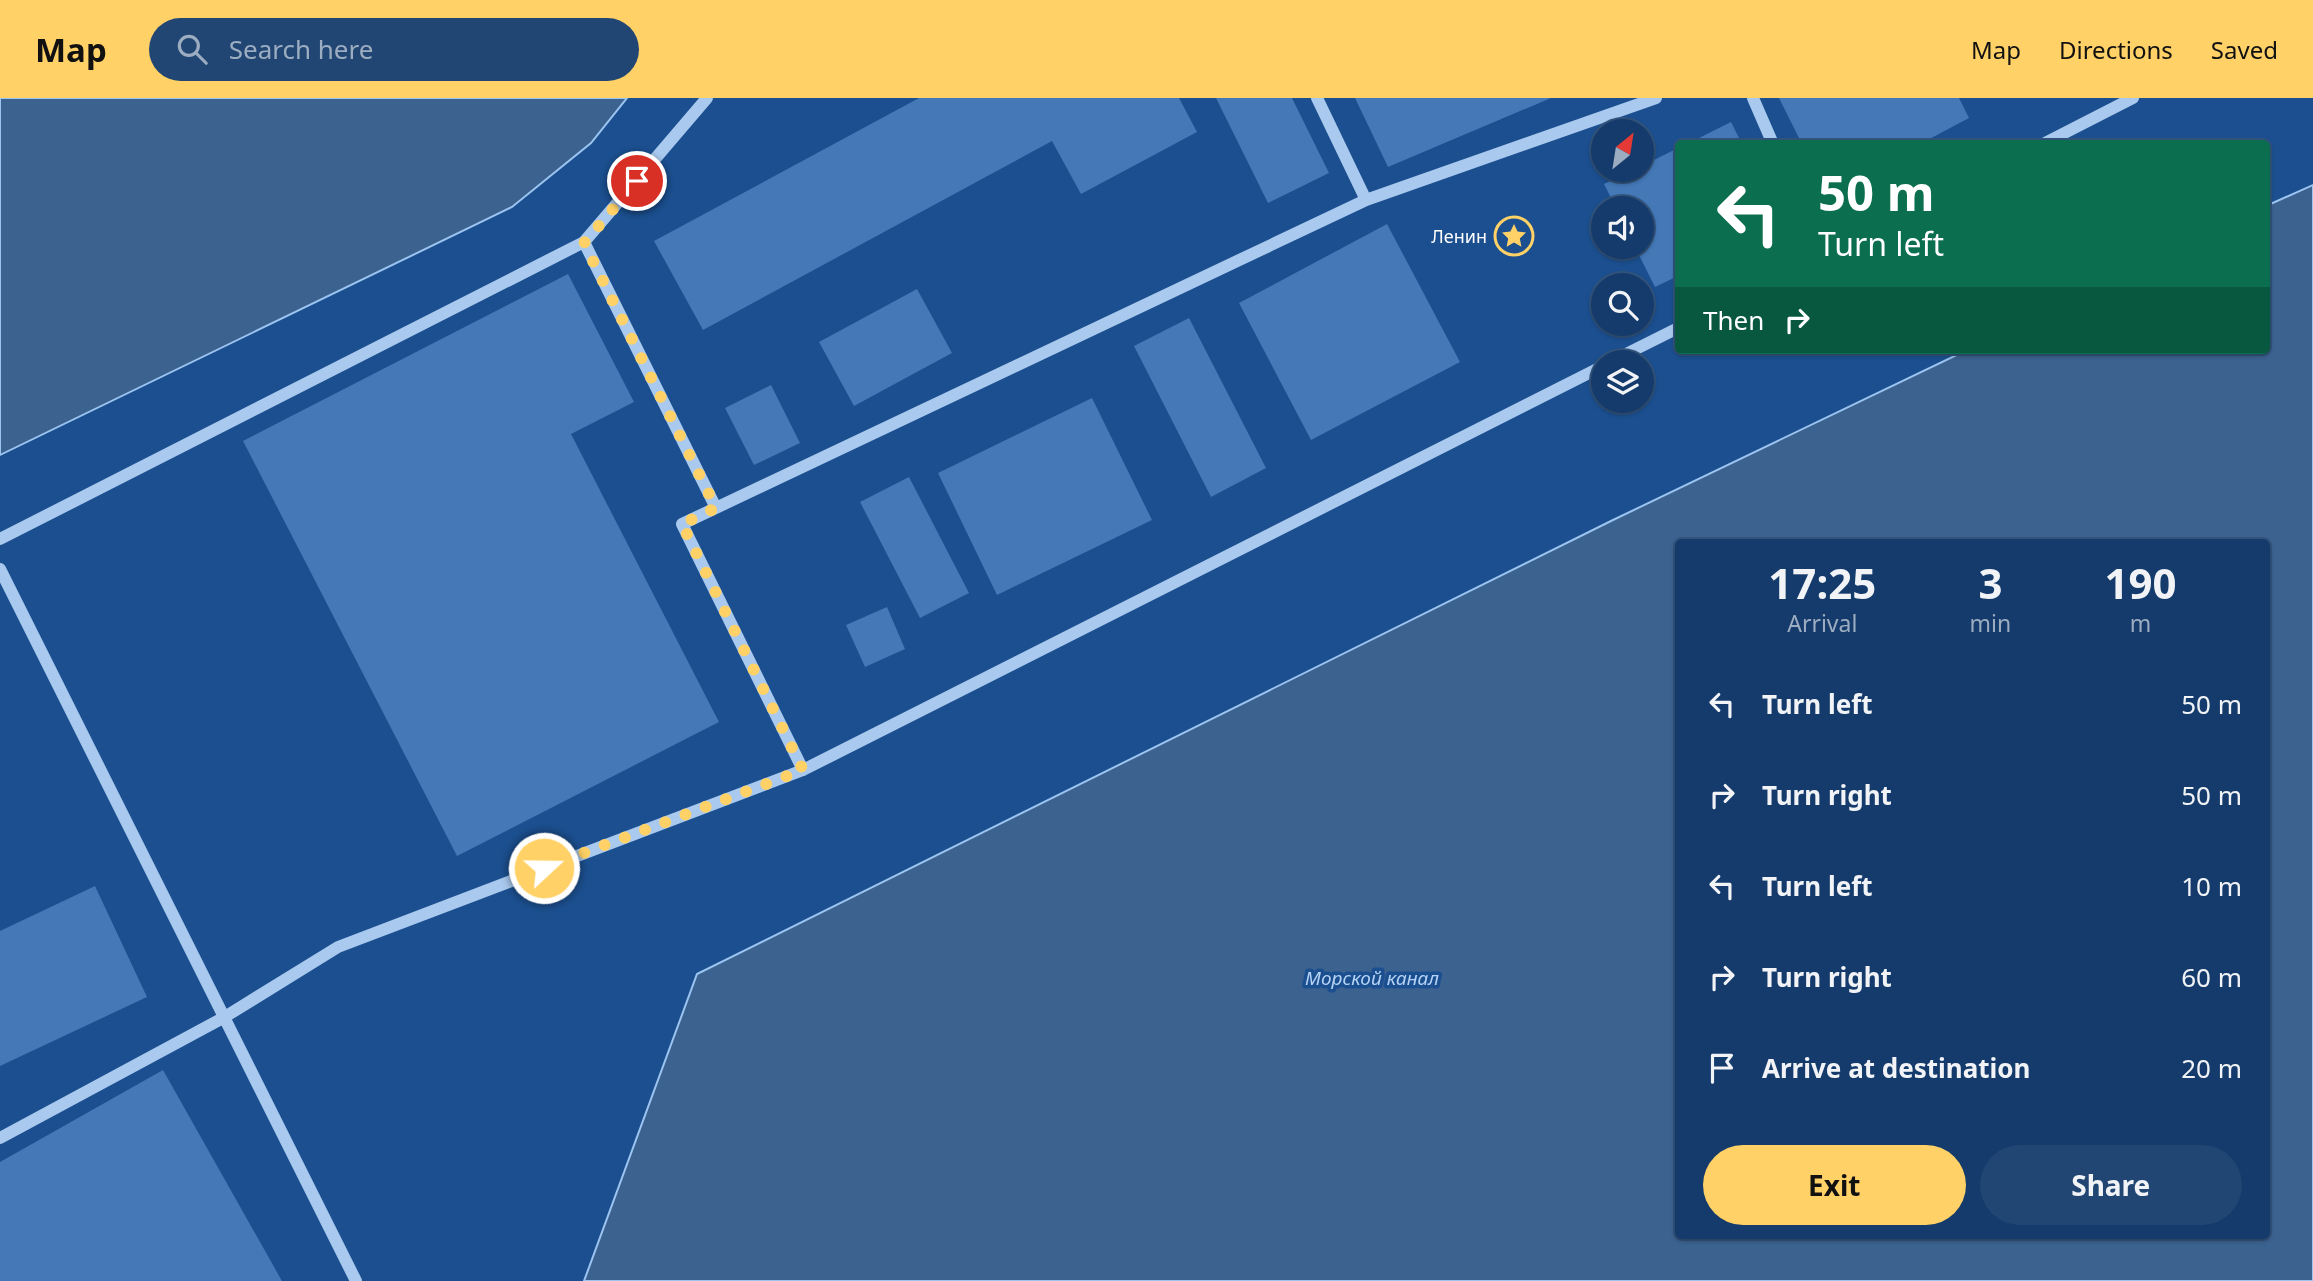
<!DOCTYPE html>
<meta charset="utf-8">
<style>
body{margin:0;font-family:"Noto Sans",sans-serif;background:#214673;color:#f1f3f6;height:100vh;display:flex;flex-direction:column;font-size:26px;white-space:nowrap}
*{box-sizing:border-box;margin:0}
p{font-size:23px;color:#9dadc1}
.icon{flex:none;width:38px;height:38px;fill:none;stroke:currentColor;stroke-width:2;stroke-linecap:round;stroke-linejoin:round}
.map{position:relative;flex:1;overflow:hidden}
.panel{position:absolute;left:1675px;top:441px;width:595px;height:700px;display:flex;flex-direction:column;background:#143b6b;border-radius:7px;box-shadow:0 2px 5px #0004,0 0 0 2px #33557e}
.panel>*{flex:none}
.banner{position:absolute;left:1675px;top:42px;width:595px;height:214px;border-radius:7px;box-shadow:0 2px 5px #0004,0 0 0 2px #33557e;background:#0b6e4f;color:#fff;overflow:hidden}
.needle{width:46px;rotate:30deg}
.buttons{position:absolute;left:1591px;top:21px;display:grid;gap:14px}
.buttons a{display:grid;place-items:center;width:63px;height:63px;border-radius:50%;background:#143b6b;box-shadow:0 2px 5px #0004,0 0 0 2px #33557e;font-size:35px}
.pin{position:absolute;display:grid;place-items:center;width:60px;height:60px;color:#fff;margin:-30px;border:4px solid #fff;border-radius:50%;box-shadow:0 2px 7px #0007}
.me{position:absolute;width:77px;margin:-38px;rotate:69deg;stroke-linejoin:round;filter:drop-shadow(0 0 5px #0008)}
.turn{display:flex;align-items:center;gap:24px;height:147px;padding:0 28px;font-size:32px}
.turn .icon{width:91px;height:91px;stroke-width:2.5}
.turn b{display:block;font-size:49px;line-height:60px}
.then{display:flex;align-items:center;height:66px;padding:0 28px;background:#0003;gap:14px;font-size:26px}
.eta{display:flex;justify-content:space-evenly;align-items:center;height:119px;text-align:center}
.eta b{font-size:42px;font-weight:700;line-height:49px}
.button{display:flex;gap:14px;margin-top:auto;padding:14px 28px}
.button a{flex:1;height:80px;border-radius:42px;background:#ffd166;color:#111;font-size:28px;font-weight:700;line-height:80px;text-align:center}
.button a+a{background:#214673;color:#f1f3f6}
ul{padding:0;list-style:none}
li{display:flex;align-items:center;gap:21px;height:91px;padding:0 28px}
li div{flex:1}
li b{display:block;font-size:26px}
li em{font-style:normal}
header{display:flex;align-items:center;gap:42px;box-sizing:border-box;height:98px;padding:0 35px;background:#ffd166;color:#111}
header strong{font-size:33px}
nav{display:flex;gap:38px;margin-inline-start:auto;font-size:24px}
.search{width:490px;height:63px;background:#214673;display:flex;align-items:center;gap:18px;box-sizing:border-box;padding:0 24px;border-radius:38px;color:#9dadc1;font-size:26px}
.map>svg:first-child{display:block}
.water{fill:#3c6290;stroke:#9cc4f0;stroke-width:2;fill-rule:evenodd}
.building{fill:#4478b7}
.lines{fill:none;stroke-linecap:round;stroke-linejoin:round}
.minor{stroke:#a9c9ee;stroke-width:12}
.route{stroke:#ffd166;stroke-width:12;stroke-dasharray:0 21.6}
.labels{text-anchor:middle;dominant-baseline:central;stroke-width:7;stroke-linejoin:round;paint-order:stroke}
.poi-label{font-size:18px;fill:#fff;stroke:#1b4f8f;text-anchor:end}
.water-label{font-size:19px;font-style:italic;fill:#b5d3f5;stroke:#1b4f8f}
</style>
<header>
<strong>Map</strong>
<div class="search"><svg class="icon" aria-label="search" viewBox="0 0 24 24"><circle cx="10" cy="10" r="6"/><path d="M15 15l6 6"/></svg>Search here</div>
<nav><a>Map</a><a>Directions</a><a>Saved</a></nav>
</header>
<div class="map">
<svg width="2313" height="1183" viewBox="0 0 2313 1183">
<rect width="100%" height="100%" fill="#1b4f8f"/>
<path class="water" d="M0,0H627L591,45L512,109L0,357Z
M2313,87V1183H584L697,876L1613,422L1967,252H2266V108ZM1678,444H2266V1138H1678Z"/>
<path class="building" d="M919,0H1179L1197,34L1081,96L1052,43L703,232L654,143Z
M1216,0H1292L1329,75L1268,105Z
M1355,0H1551L1388,69Z
M1779,0H1959L1969,20L1920,46H1802Z
M1731,24L1742,46H1687Z
M1678,50V178L1655,189L1635,149H1642V110H1616L1604,86L1633,72H1642V68Z
M1387,126L1460,264L1311,342L1239,205Z
M568,176L634,304L571,336L719,624L457,758L243,343Z
M917,191L952,255L854,308L819,244Z
M1189,220L1266,370L1211,399L1134,248Z
M771,287L800,345L754,367L725,310Z
M1092,300L1152,422L997,497L938,375Z
M909,379L969,495L920,520L860,404Z
M887,509L905,551L865,569L846,527Z
M95,788L147,899L0,968V833Z
M163,972L282,1183H0V1064Z"/>
<g class="lines">
<path class="minor" d="M1753,0L1773,46
M2043,46L2133,0
M1366,102L1656,0
M584,144L716,410
M1610,264L1678,230
M0,441L584,144L707,0
M0,471L356,1183
M803,672L682,426L1366,102L1317,0
M0,1040L223,920L338,849L803,672L1603,268"/>
</g>
<g class="lines">
<path class="route" d="M544,770L803,672L682,426L716,410L584,145L637,83"/>
</g>
<defs>
<symbol id="sight-ring" viewBox="-11 -11 22 22"><circle r="9.5" fill="#1b4f8f" stroke="#ffd166" stroke-width="1.5"/><path d="M0-6L1.8-2.2L6-1.7L2.9 1.2L3.7 5.4L0 3.3L-3.7 5.4L-2.9 1.2L-6-1.7L-1.8-2.2Z" fill="#ffd166"/></symbol>
</defs>
<g fill-rule="evenodd">
<use href="#sight-ring" x="1492" y="116" width="44" height="44"/>
</g>
<g class="labels">
<g class="poi-label">
<text x="1487" y="138">Ленин</text>
</g>
<g class="water-label">
<text x="1372" y="880">Морской канал</text>
</g>
</g>
</svg>
<div class="buttons">
<a><svg class="needle" viewBox="-14 -14 28 28"><path d="M0-13l5 13h-10z" fill="#e53935"/><path d="M0 13l5-13h-10z" fill="#9dadc1"/></svg></a>
<a><svg class="icon" aria-label="sound" viewBox="0 0 24 24"><path d="M4 9h4l5-4v14l-5-4H4zM17 9q2 3 0 6"/></svg></a>
<a><svg class="icon" aria-label="search" viewBox="0 0 24 24"><circle cx="10" cy="10" r="6"/><path d="M15 15l6 6"/></svg></a>
<a><svg class="icon" aria-label="layers" viewBox="0 0 24 24"><path d="M12 4l9 5-9 5-9-5zM3 14l9 5 9-5"/></svg></a>
</div>
<div class="pin" style="left:637px;top:83px;background:#d93025"><svg class="icon" aria-label="arrive" viewBox="0 0 24 24"><path d="M6 21V4h12l-3 4 3 4H6"/></svg></div>
<svg class="me" style="left:544px;top:770px" viewBox="-20 -20 40 40"><circle r="17" fill="#ffd166" stroke="#fff" stroke-width="3"/><path d="M0-11L8 9 0 5-8 9z" fill="#fff"/></svg>
<div class="banner">
<div class="turn"><svg class="icon" aria-label="left" viewBox="0 0 24 24"><path d="M17 20v-9H6M10 6l-5 5 5 5"/></svg><div><b>50 m</b>Turn left</div></div>
<div class="then">Then<svg class="icon" aria-label="right" viewBox="0 0 24 24"><path d="M7 20v-9h11M14 6l5 5-5 5"/></svg></div>
</div>
<section class="panel">
<div class="eta">
<div><b>17:25</b><p>Arrival</p></div>
<div><b>3</b><p>min</p></div>
<div><b>190</b><p>m</p></div>
</div>
<ul>
<li><svg class="icon" aria-label="left" viewBox="0 0 24 24"><path d="M17 20v-9H6M10 6l-5 5 5 5"/></svg><div><b>Turn left</b></div><em>50 m</em></li>
<li><svg class="icon" aria-label="right" viewBox="0 0 24 24"><path d="M7 20v-9h11M14 6l5 5-5 5"/></svg><div><b>Turn right</b></div><em>50 m</em></li>
<li><svg class="icon" aria-label="left" viewBox="0 0 24 24"><path d="M17 20v-9H6M10 6l-5 5 5 5"/></svg><div><b>Turn left</b></div><em>10 m</em></li>
<li><svg class="icon" aria-label="right" viewBox="0 0 24 24"><path d="M7 20v-9h11M14 6l5 5-5 5"/></svg><div><b>Turn right</b></div><em>60 m</em></li>
<li><svg class="icon" aria-label="arrive" viewBox="0 0 24 24"><path d="M6 21V4h12l-3 4 3 4H6"/></svg><div><b>Arrive at destination</b></div><em>20 m</em></li>
</ul>
<div class="button"><a>Exit</a><a>Share</a></div>
</section>
</div>
